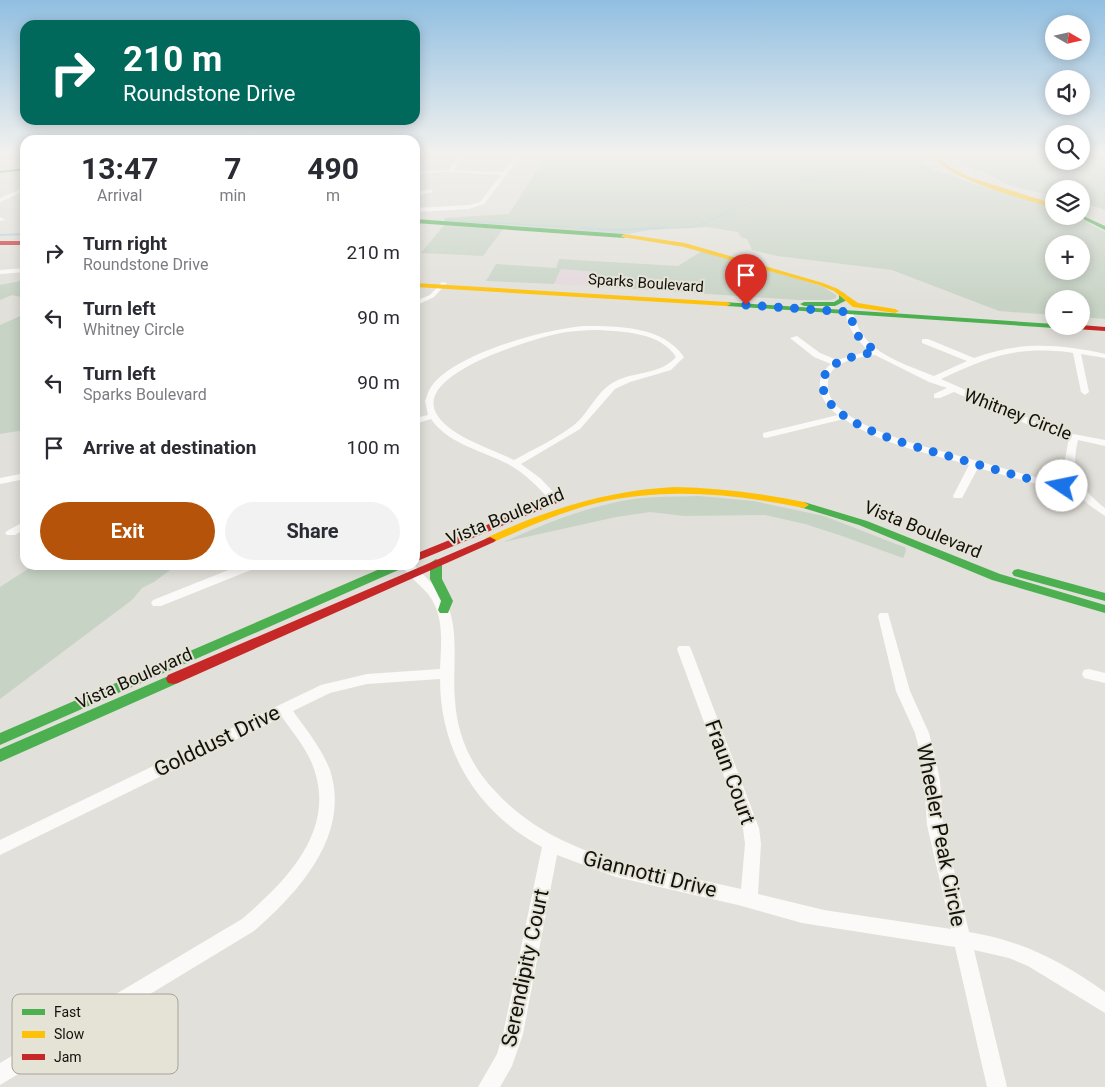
<!DOCTYPE html>
<meta charset="utf-8">
<style>
body{margin:0;font-family:Roboto,sans-serif;background:#f2f2f3;color:#2b2b33;height:100vh;display:flex;flex-direction:column;font-size:19px;white-space:nowrap}
*{box-sizing:border-box;margin:0}
p{font-size:16px;color:#7c7c81}
.icon{flex:none;width:28px;height:28px;fill:none;stroke:currentColor;stroke-width:2;stroke-linecap:round;stroke-linejoin:round}
.map{position:relative;flex:1;overflow:hidden}
.details{position:absolute;left:20px;top:135px;width:400px;height:435px;display:flex;flex-direction:column;background:#fff;border-radius:15px;box-shadow:0 2px 12px #0003}
.details>*{flex:none}
.guide{position:absolute;left:20px;top:20px;width:400px;height:105px;border-radius:15px;box-shadow:0 2px 12px #0003;background:#00695c;color:#fff;overflow:hidden}
.needle{width:32px;rotate:99deg}
.buttons{position:absolute;left:1045px;top:15px;display:grid;gap:10px}
.buttons a{display:grid;place-items:center;width:45px;height:45px;border-radius:50%;background:#fff;box-shadow:0 2px 12px #0003;font-size:25px}
.pin{position:absolute;display:grid;place-items:center;width:42px;height:42px;color:#fff;margin:-51px -21px;border-radius:50% 50% 50% 0;rotate:-45deg;box-shadow:0 0 5px #0007}
.pin .icon{rotate:45deg}
.me{position:absolute;width:55px;margin:-28px;rotate:281deg;stroke-linejoin:round;filter:drop-shadow(0 0 4px #0008)}
.turn{display:flex;align-items:center;gap:18px;height:105px;padding:0 20px;font-size:22px}
.turn .icon{width:65px;height:65px;stroke-width:2.5}
.turn b{display:block;font-size:35px;line-height:42px}
.eta{display:flex;justify-content:space-evenly;align-items:center;height:85px;text-align:center}
.eta b{font-size:30px;font-weight:700;line-height:35px}
.action{display:flex;gap:10px;margin-top:auto;padding:10px 20px}
.action a{flex:1;height:58px;border-radius:30px;background:#b45309;color:#fff;font-size:20px;font-weight:700;line-height:58px;text-align:center}
.action a+a{background:#f2f2f3;color:#2b2b33}
ul{padding:0;list-style:none}
li{display:flex;align-items:center;gap:15px;height:65px;padding:0 20px}
li div{flex:1}
li b{display:block;font-size:19px}
li em{font-style:normal}
.map>svg:first-child{display:block}
.industrial{fill:#e4d8dc}
.green{fill:#c7d3c5;fill-rule:evenodd}
.lines{fill:none;stroke-linecap:round;stroke-linejoin:round}
.stream-far1{stroke:#b0d0d7;stroke-width:1}
.stream{stroke:#b0d0d7;stroke-width:2}
.street{fill:#fbfaf9;fill-rule:evenodd}
.fast{fill:#4caf50;fill-rule:evenodd}
.slow{fill:#ffc107;fill-rule:evenodd}
.jam{fill:#c62828;fill-rule:evenodd}
.route{stroke:#1a73e8;stroke-width:9;stroke-dasharray:0 16.2}
.labels{text-anchor:middle;dominant-baseline:central;stroke-width:4;stroke-linejoin:round;paint-order:stroke}
.far-street-label{font-size:15px;fill:#12110d;stroke:#e5e2d6}
.street-label{font-size:18px;fill:#12110d;stroke:#e5e2d6}
.near-street-label{font-size:21px;fill:#12110d;stroke:#e5e2d6}
.key{fill:#e5e2d6;stroke:#a6a39a;stroke-width:1}
.key-label{font-size:14px;fill:#12110d}
</style>
<div class="map">
<svg width="1105" height="1087" viewBox="0 0 1105 1087">
<rect width="100%" height="100%" fill="#e2e0da"/>
<path class="industrial" d="M561,269L598,272L592,286L554,284Z"/>
<path class="green" d="M548,153H911C926,169 938,170 958,178C989,190 1022,198 1054,208V216H1075L1105,232V319L1081,317V299H1054V315L999,311L892,270L777,256L752,250L747,239L742,238L738,232L707,227L649,230L628,234L445,221L444,218L509,214ZM1054,244H1081V271H1054Z
M945,153H1054V161H1081V153H1105V210L1081,202V189H1054V196L1008,185L984,172L973,169L967,164Z
M445,224L503,229L483,256L421,253Z
M702,251L822,286L836,295V298L830,300H799L592,286L597,272L561,269L554,284L486,281L496,264L556,268L559,259L678,266Z
M25,280V298L12,295L0,300V285Z
M25,314V430L0,434V325Z
M699,496L753,501L824,516L896,544L905,547L906,551L903,558L842,536L805,524L765,515L684,516L650,512L616,517L504,542C546,523 588,506 634,499C656,496 678,497 699,496Z
M34,565H177L154,582L142,588L132,600L0,699V587Z"/>
<g class="lines">
<path class="stream-far1" d="M1004,153L1054,159
M1071,161L1099,164
M975,170L996,164L1005,154
M787,188L809,179L878,163L933,168
M445,220L570,227
M579,228L604,229
M629,229L694,227L782,190"/>
<path class="stream" d="M583,228L614,230L662,228
M0,235L25,234"/>
<path class="street" d="M463,153H468L453,170L503,172L518,153H523L484,204L469,209L415,212V208L469,205L480,202L501,175L441,172L415,174V172L448,170Z
M25,187V191L0,202V198Z
M431,189L433,192L415,196V192Z
M0,217L6,220L0,221Z
M25,268V272L0,274V270Z
M442,282L447,283L434,297L415,306V301L430,295Z
M846,310H852C856,319 857,328 863,335C878,357 910,366 934,376L967,361L922,343V339H928L974,358C1018,341 1060,344 1105,354V358L1081,354L1089,392L1085,395L1081,392L1073,353L1067,352C1014,346 987,358 941,379L1037,422L1068,433L1105,440V446L1078,440C1070,474 1079,487 1105,508V516L1089,505L1074,490L1033,483L978,468L962,498H954L953,496L969,465C928,453 879,444 844,419L766,438L763,437V433L838,415C819,402 812,379 831,364L814,357L790,338L797,336L820,353L837,360L869,351C858,341 845,325 846,310ZM875,355L929,382L947,388L934,394V398H940L954,392L1031,426L1069,438L1064,464L1070,483C1038,480 1008,469 977,461C934,448 875,438 839,408C831,401 827,392 828,381C830,361 860,357 875,355Z
M584,326C618,326 663,326 684,357L671,370L630,382L615,389L580,429L521,464L540,478L561,500L560,502H552C539,488 525,473 508,464C483,451 448,444 431,419L415,424V418L428,415L425,401C427,396 428,391 431,387C453,354 545,329 584,326ZM598,330C625,332 660,332 676,357C660,375 636,371 616,381C597,390 590,412 574,425C556,439 534,449 514,460C492,449 448,436 436,413C415,373 531,340 556,334C570,331 584,330 598,330Z
M25,473V479L0,484V478Z
M25,521V529L15,535H7L5,533L7,531Z
M241,565H258L256,568L161,606H153L151,603L153,600Z
M401,565H414C425,577 438,588 446,602C460,629 452,670 455,700C457,735 471,766 495,791C559,861 654,868 741,889L745,844L743,828L677,649L679,646H689L691,649L759,828L761,844L758,894L824,910L951,929L927,825L924,781L921,756L915,733L896,691L878,616L880,613H888L910,691L929,733L935,756L940,781L943,825L969,932C1023,941 1061,961 1105,992V1013L1028,966L1009,958L974,950L1007,1087H987L955,947L802,923L738,905L616,877L557,855L523,1034L512,1066L500,1087H478L497,1054L503,1034L542,847C478,813 440,752 440,679L367,684L330,693L293,711C306,729 322,749 330,770C351,835 299,892 254,931L0,1085V1063L242,919C285,882 336,832 314,769C308,750 293,733 282,717L0,855V840L321,685L367,674L440,669C441,643 445,616 428,594C419,584 409,576 401,565Z
M1089,669L1105,673V683L1084,678L1082,674L1084,670Z"/>
<path class="fast" d="M25,168V170L0,173V171Z
M1081,215L1105,226V230L1077,216H1081Z
M415,219L624,234L627,236L624,238L415,223Z
M842,292L845,294L847,300L835,306H804L800,304L804,302H834L839,299V294Z
M724,302L1054,324V326H1058L1054,328L727,306L723,304Z
M804,502L867,521L1000,574L1105,605V613L992,580L859,525L800,507L799,505Z
M436,559L442,563V579L453,601L448,613H440L438,610L441,601L430,579V563Z
M389,565H405L403,568L0,745V733Z
M1018,569L1105,593V601L1014,576L1012,573L1014,570Z
M173,674L178,675L180,679L178,683L0,762V749Z"/>
<path class="slow" d="M926,153H931L950,167L969,177L1054,204V208C1010,195 961,184 926,153Z
M624,234L685,243L823,283L838,289L858,303L895,309L899,311L895,313L853,307L834,291L819,285L684,247L622,237L621,236Z
M415,283L727,302L731,304L727,306L415,287Z
M674,487C718,488 761,493 804,502L809,505L804,508C735,494 666,487 597,503C561,512 527,527 494,542H486L484,540L486,538C549,509 605,491 674,487Z"/>
<path class="jam" d="M0,241H25V245H0Z
M1081,325L1105,327V331L1061,328L1057,326Z
M553,498L557,499L558,501L557,503L415,562V554Z
M490,537L496,540L494,542L178,683L173,684L168,683L166,679L168,675Z"/>
</g>
<linearGradient id="sky" x2="0" y2="1"><stop stop-color="#91bfe1"/><stop offset="0.5" stop-color="#f2f1ee"/><stop offset="1" stop-color="#f2f1ee" stop-opacity="0"/></linearGradient>
<rect width="1105" height="305" fill="url(#sky)"/>
<g class="lines">
<path class="route" d="M746,305L849,312L857,335L876,352C858,355 825,360 823,382C819,427 931,450 962,460C995,469 1028,480 1062,486"/>
</g>
<g class="labels">
<g class="far-street-label">
<text transform="translate(646 283) rotate(4)">Sparks Boulevard</text>
</g>
<g class="street-label">
<text transform="translate(1018 414) rotate(21)">Whitney Circle</text>
<text transform="translate(505 516) rotate(-22)">Vista Boulevard</text>
<text transform="translate(923 529) rotate(22)">Vista Boulevard</text>
<text transform="translate(134 678) rotate(-24)">Vista Boulevard</text>
</g>
<g class="near-street-label">
<text transform="translate(217 741) rotate(-26)">Golddust Drive</text>
<text transform="translate(730 772) rotate(70)">Fraun Court</text>
<text transform="translate(941 835) rotate(79)">Wheeler Peak Circle</text>
<text transform="translate(650 874) rotate(14)">Giannotti Drive</text>
<text transform="translate(525 968) rotate(-78)">Serendipity Court</text>
</g>
</g>
<rect x="12" y="994" width="166" height="80" rx="8" class="key"/>
<rect x="22" y="1009" width="23" height="6" fill="#4caf50"/>
<rect x="22" y="1031" width="23" height="7" fill="#ffc107"/>
<rect x="22" y="1054" width="23" height="6" fill="#c62828"/>
<g class="key-label">
<text x="54" y="1017">Fast</text>
<text x="54" y="1039">Slow</text>
<text x="54" y="1062">Jam</text>
</g>
</svg>
<div class="buttons">
<a><svg class="needle" viewBox="-14 -14 28 28"><path d="M0-13l5 13h-10z" fill="#e53935"/><path d="M0 13l5-13h-10z" fill="#7c7c81"/></svg></a>
<a><svg class="icon" aria-label="sound" viewBox="0 0 24 24"><path d="M4 9h4l5-4v14l-5-4H4zM17 9q2 3 0 6"/></svg></a>
<a><svg class="icon" aria-label="search" viewBox="0 0 24 24"><circle cx="10" cy="10" r="6"/><path d="M15 15l6 6"/></svg></a>
<a><svg class="icon" aria-label="layers" viewBox="0 0 24 24"><path d="M12 4l9 5-9 5-9-5zM3 14l9 5 9-5"/></svg></a>
<a>+</a>
<a>−</a>
</div>
<div class="pin" style="left:746px;top:305px;background:#d93025"><svg class="icon" aria-label="arrive" viewBox="0 0 24 24"><path d="M6 21V4h12l-3 4 3 4H6"/></svg></div>
<svg class="me" style="left:1062px;top:486px" viewBox="-20 -20 40 40"><circle r="19" fill="#fff"/><path d="M0-13L10 11 0 6-10 11z" fill="#1a73e8"/></svg>
<div class="guide">
<div class="turn"><svg class="icon" aria-label="right" viewBox="0 0 24 24"><path d="M7 20v-9h11M14 6l5 5-5 5"/></svg><div><b>210 m</b>Roundstone Drive</div></div>
</div>
<section class="details">
<div class="eta">
<div><b>13:47</b><p>Arrival</p></div>
<div><b>7</b><p>min</p></div>
<div><b>490</b><p>m</p></div>
</div>
<ul>
<li><svg class="icon" aria-label="right" viewBox="0 0 24 24"><path d="M7 20v-9h11M14 6l5 5-5 5"/></svg><div><b>Turn right</b><p>Roundstone Drive</p></div><em>210 m</em></li>
<li><svg class="icon" aria-label="left" viewBox="0 0 24 24"><path d="M17 20v-9H6M10 6l-5 5 5 5"/></svg><div><b>Turn left</b><p>Whitney Circle</p></div><em>90 m</em></li>
<li><svg class="icon" aria-label="left" viewBox="0 0 24 24"><path d="M17 20v-9H6M10 6l-5 5 5 5"/></svg><div><b>Turn left</b><p>Sparks Boulevard</p></div><em>90 m</em></li>
<li><svg class="icon" aria-label="arrive" viewBox="0 0 24 24"><path d="M6 21V4h12l-3 4 3 4H6"/></svg><div><b>Arrive at destination</b></div><em>100 m</em></li>
</ul>
<div class="action"><a>Exit</a><a>Share</a></div>
</section>
</div>
